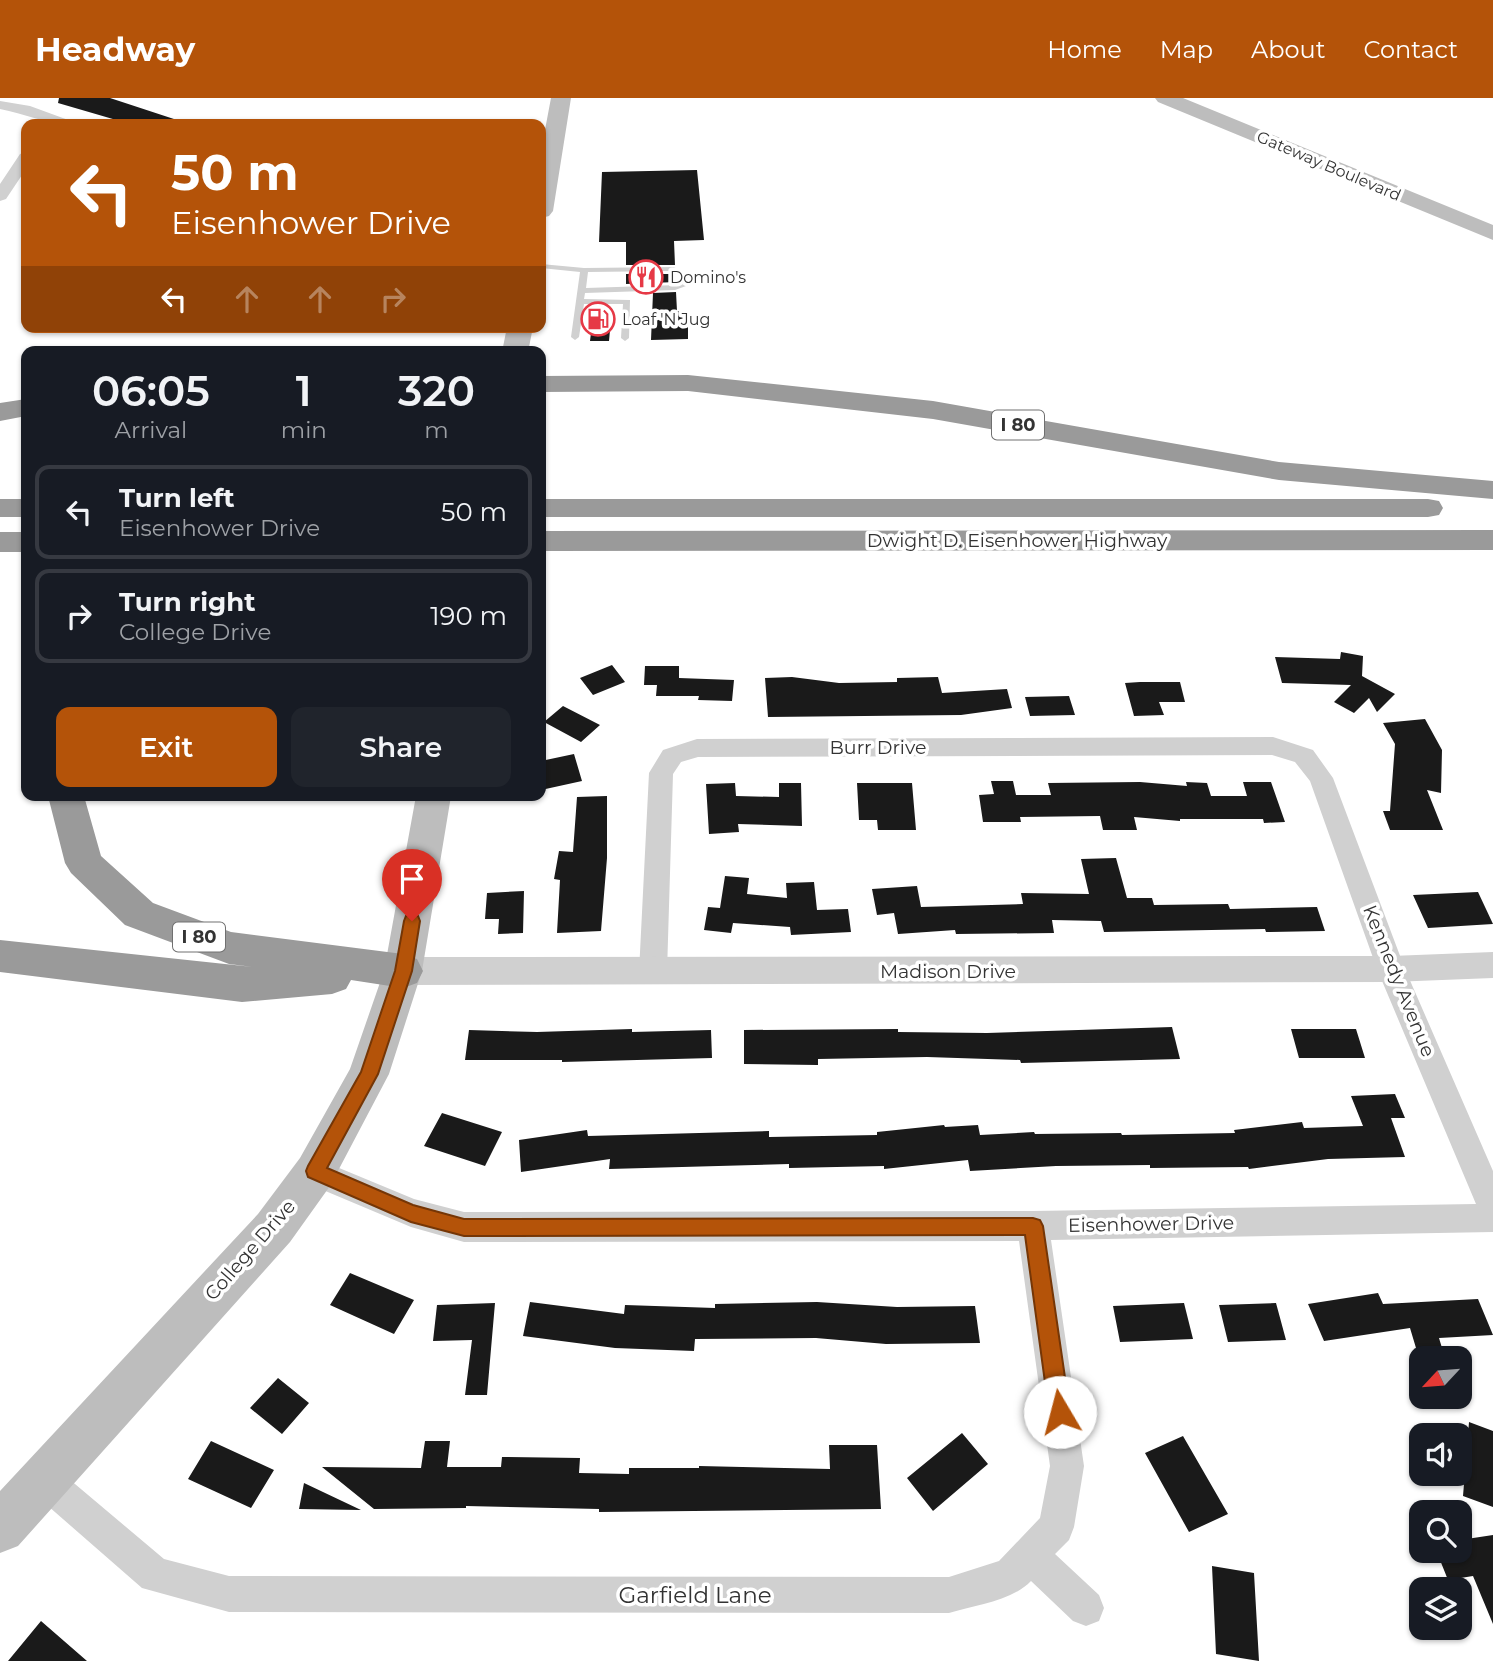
<!DOCTYPE html>
<style>
body{margin:0;font-family:Montserrat,sans-serif;background:#20242c;color:#f1f3f6;height:100vh;display:flex;flex-direction:column;font-size:26px;white-space:nowrap}
*{box-sizing:border-box;margin:0}
p{font-size:23px;color:#9ea1a6}
.icon{flex:none;width:38px;height:38px;fill:none;stroke:currentColor;stroke-width:2;stroke-linecap:round;stroke-linejoin:round}
.map{position:relative;flex:1;overflow:hidden}
.details{position:absolute;left:21px;top:248px;width:525px;height:455px;display:flex;flex-direction:column;background:#171b24;border-radius:14px;box-shadow:0 2px 5px #0004}
.details>*{flex:none}
.banner{position:absolute;left:21px;top:21px;width:525px;height:214px;border-radius:14px;box-shadow:0 2px 5px #0004;background:#b45309;color:#fff;overflow:hidden}
.needle{width:46px;rotate:244deg}
.fabs{position:absolute;left:1409px;top:1248px;display:grid;gap:14px}
.fabs a{display:grid;place-items:center;width:63px;height:63px;border-radius:14px;background:#171b24;box-shadow:0 2px 5px #0004;font-size:35px}
.pin{position:absolute;display:grid;place-items:center;width:60px;height:60px;color:#fff;margin:-72px -30px;border-radius:50% 50% 50% 0;rotate:-45deg;box-shadow:0 0 7px #0007}
.pin .icon{rotate:45deg}
.me{position:absolute;width:77px;margin:-38px;rotate:352deg;stroke-linejoin:round;filter:drop-shadow(0 0 5px #0008)}
.turn{display:flex;align-items:center;gap:24px;height:147px;padding:0 35px;font-size:32px}
.turn .icon{width:91px;height:91px;stroke-width:2.5}
.turn b{display:block;font-size:49px;line-height:60px}
.lanes{display:flex;align-items:center;height:66px;padding:0 35px;background:#0003;justify-content:center;gap:35px;direction:ltr}
.lanes .off{opacity:.35}
.eta{display:flex;justify-content:space-evenly;align-items:center;height:119px;text-align:center}
.eta b{font-size:42px;font-weight:600;line-height:49px}
.primary-button{display:flex;gap:14px;margin-top:auto;padding:14px 35px}
.primary-button a{flex:1;height:80px;border-radius:14px;background:#b45309;color:#fff;font-size:28px;font-weight:600;line-height:80px;text-align:center}
.primary-button a+a{background:#20242c;color:#f1f3f6}
ul{padding:0;list-style:none}
li{display:flex;align-items:center;gap:21px;height:94px;margin:0 14px 10px;padding:0 21px;border:4px solid #363941;border-radius:14px}
li div{flex:1}
li b{display:block;font-size:26px}
li em{font-style:normal}
header{display:flex;align-items:center;gap:42px;box-sizing:border-box;height:98px;padding:0 35px;background:#b45309;color:#fff}
header strong{font-size:33px}
nav{display:flex;gap:38px;margin-inline-start:auto;font-size:24px}
.map>svg:first-child{display:block}
.building{fill:#1a1a1a}
.lines{fill:none;stroke-linecap:round;stroke-linejoin:round}
.service{fill:#d0d0d0;fill-rule:evenodd}
.minor{fill:#d0d0d0;fill-rule:evenodd}
.tertiary{fill:#d0d0d0;fill-rule:evenodd}
.secondary{fill:#bdbdbd;fill-rule:evenodd}
.motorway{fill:#9a9a9a;fill-rule:evenodd}
.route{fill:#b45309;stroke:#753606;stroke-width:2}
.labels{text-anchor:middle;dominant-baseline:central;stroke-width:7;stroke-linejoin:round;paint-order:stroke}
.far-street-label{font-size:16px;fill:#333;stroke:#fff}
.far-poi-label{font-size:16px;fill:#333;stroke:#fff;text-anchor:start}
.shield{fill:#fff;stroke:#707070;stroke-width:2}
.shield-label{font-size:18px;font-weight:bold;fill:#333}
.street-label{font-size:19px;fill:#333;stroke:#fff}
.near-street-label{font-size:23px;fill:#333;stroke:#fff}
</style>
<header>
<strong>Headway</strong>
<nav><a>Home</a><a>Map</a><a>About</a><a>Contact</a></nav>
</header>
<div class="map">
<svg width="1493" height="1563" viewBox="0 0 1493 1563">
<rect width="100%" height="100%" fill="#fff"/>
<path class="building" d="M59,0H110L180,23L179,26H130L58,5Z
M697,72L704,142L674,143L675,167H626V144H599L602,74Z
M626,176H671L676,178V184L626,186Z
M676,194L677,213H688V241L651,242L653,195Z
M594,210H612L609,243H590Z
M1341,554L1363,558L1362,578L1395,596L1377,614L1369,600L1354,615L1334,604L1351,587L1282,585L1275,559L1340,561Z
M612,567L625,584L593,597L580,580Z
M645,568H679V580L734,582L732,603L698,602L699,598H656L657,587H644Z
M792,579L839,585L897,584V580L938,579L942,595L1007,591L1012,610L961,617L768,619L765,580Z
M1140,584H1180L1185,604H1159L1164,617L1134,618L1125,585Z
M1069,598L1075,617L1030,618L1025,599Z
M563,608L600,627L581,644L544,624Z
M1425,621L1442,652L1441,695L1427,692L1443,732H1390L1383,713H1390L1395,646L1383,625Z
M574,656L582,683L541,692V663Z
M991,683H1013L1016,697H1051L1048,685L1140,684L1187,688L1186,684L1207,685L1211,698H1247L1243,684H1271L1285,724L1264,725L1263,721H1180V723L1134,719L1137,732H1103L1100,718L1020,719L1021,724H983L979,697L994,696Z
M735,685L736,698L779,699V685H801L802,728L738,726L739,734L709,736L706,686Z
M857,685H912L916,732H878L877,722H859Z
M607,698V760L601,833L557,835L560,782L554,781L559,753L573,754L577,699Z
M1116,760L1127,800H1152L1154,807L1228,806L1230,811L1317,809L1325,833L1266,834L1265,831L1104,834L1101,823L1052,822L1054,835L956,836L955,832L898,836L894,815L877,817L872,791L917,788L921,809L1023,806L1021,795L1089,796L1081,761Z
M725,778L749,780L747,796L787,800L786,785L814,784L817,812L848,811L851,834L791,837L790,829L733,825L731,835L704,832L708,809L720,810Z
M524,793L523,835L498,836L499,821H485L487,795Z
M1478,794L1493,826L1428,830L1413,797Z
M1172,929L1180,961L1021,965L1020,962L927,959L818,961V967L744,966V932L898,931V934L987,935Z
M632,931V934L711,932L712,960L562,964V962H465L469,932L537,934Z
M1291,931H1356L1365,960H1299Z
M1395,996L1405,1020H1391L1405,1059L1328,1061L1249,1071L1248,1069L1150,1070V1067L1056,1068L970,1073L968,1062L884,1071V1068L789,1070V1066L609,1071L610,1061L521,1074L519,1042L587,1032L588,1038L769,1033V1039L877,1037V1034L944,1027L945,1029L978,1027L980,1037L1034,1034L1035,1036L1121,1035L1122,1037L1235,1035L1234,1032L1302,1024L1304,1030L1363,1028L1351,998Z
M442,1015L502,1034L485,1068L424,1048Z
M350,1175L414,1202L394,1236L330,1207Z
M1378,1195L1383,1206L1478,1201L1493,1237L1439,1240L1445,1260H1419L1410,1230L1324,1243L1308,1206Z
M530,1204L624,1216L625,1207L715,1210V1206L817,1204L897,1209L975,1208L980,1245L886,1246L816,1240L695,1241L694,1253L615,1250L523,1238Z
M495,1205L487,1297H465L472,1242L433,1243L437,1207Z
M1184,1205L1193,1241L1120,1244L1113,1208Z
M1276,1205L1286,1242L1228,1244L1219,1207Z
M278,1280L309,1305L282,1336L250,1310Z
M1469,1324L1493,1333V1409L1463,1398Z
M962,1335L988,1366L933,1413L907,1380Z
M1183,1338L1228,1416L1189,1434L1145,1355Z
M211,1343L274,1372L251,1410L188,1381Z
M425,1343H450L447,1369H501L502,1359L580,1360L579,1375L629,1376V1370H699V1368L830,1371L829,1347H877L881,1411L599,1414V1411L466,1408V1410L374,1411L322,1369L421,1370Z
M304,1385L361,1412L299,1411Z
M1493,1437V1526L1473,1478L1448,1482L1436,1452H1460V1442Z
M1212,1468L1254,1475L1259,1563L1216,1556Z
M41,1523L87,1563H8Z"/>
<g class="lines">
<path class="service" d="M541,166L584,170L674,169L687,176L686,188L675,192L585,195L584,201L630,202L629,240L625,243L621,240L623,206H584L579,239L575,242L571,239L580,174L541,170ZM672,173L679,177L678,187L586,190L588,174Z"/>
<path class="minor" d="M0,3L30,8L71,23L74,26C48,27 25,16 0,11Z
M26,54V71L6,101L0,103V86L20,56Z
M1273,639L1313,652L1333,680L1405,871L1493,1073V1134L1051,1142L1084,1368L1074,1429L1069,1442L1055,1456L1099,1497L1104,1510L1099,1523L1086,1528L1073,1523L1031,1483C1012,1503 975,1507 949,1515L229,1514L142,1490L32,1394L26,1382L32,1370L44,1364L56,1370L164,1461L229,1478L949,1479L999,1463L1040,1420L1050,1368L1019,1143L464,1144L411,1129L304,1084L300,1074L304,1064L315,1060L414,1101L464,1114L1033,1113L1476,1106L1377,871L1310,683L1295,664L1272,657L698,659L681,664L673,676L667,874L663,882L653,885L643,882L639,874L649,675L663,652L697,641Z"/>
<path class="tertiary" d="M1493,854V880L1391,884L403,887L391,883L386,873L391,863L403,859L1391,858Z"/>
<path class="secondary" d="M551,0H571L553,113L549,118L541,120V53Z
M1155,0H1183L1493,127V142L1158,4Z
M507,229H533L528,254H502Z
M416,698H451L422,873L389,976L330,1088L290,1144L18,1448L0,1455V1393L258,1116L300,1060L350,971L384,873Z"/>
<path class="motorway" d="M688,277L933,303L1279,364L1493,383V401L1279,382L933,321L688,293L541,294V278Z
M26,301V318L0,323V305Z
M0,401H26V419H0Z
M541,401H1428L1439,403L1443,410L1439,417L1428,419H541Z
M1493,432V452L541,453V433Z
M0,434H26V454H0Z
M48,698H84L101,758L153,805L231,834L403,856L417,861L423,873L417,885L403,890L351,882L346,891L332,896L242,904L0,874V842L253,869L229,866L125,827L71,775L65,765Z"/>
</g>
<path class="route" d="M412,817L418,818L420,823L412,873L378,976L327,1070L413,1107L464,1121L1033,1120L1040,1122L1043,1128L1070,1314L1067,1322L1060,1325L1053,1322L1049,1314L1025,1137L464,1138L411,1124L308,1079L306,1073L308,1068L361,974L395,873L404,823L406,818Z"/>
<defs>
<symbol id="restaurant-ring" viewBox="-11 -11 22 22"><circle r="9.5" fill="#fff" stroke="#e63946" stroke-width="1.5"/><path d="M-5-6h1v4h1v-4h1v4h1v-4h1v5L-1.5 .5V6h-2V.5L-5-1ZM5-6V6H3V1.5H1.5Q1.5-4 5-6Z" fill="#e63946"/></symbol>
<symbol id="fuel-ring" viewBox="-11 -11 22 22"><circle r="9.5" fill="#fff" stroke="#e63946" stroke-width="1.5"/><path d="M-5.5-6h7V0h2V4h1.3V-2.5L3-4.5l.8-.8L6-3V5H2.5V1h-1V6h-7ZM-4.2-4.7v3.2H.2V-4.7Z" fill="#e63946"/></symbol>
</defs>
<g fill-rule="evenodd">
<use href="#restaurant-ring" x="627" y="160" width="38" height="38"/>
<use href="#fuel-ring" x="579" y="202" width="38" height="38"/>
</g>
<g class="labels">
<g class="far-street-label">
<text transform="translate(1329 68) rotate(23)">Gateway Boulevard</text>
</g>
<g class="far-poi-label">
<text x="670" y="179">Domino's</text>
<text x="622" y="221">Loaf 'N Jug</text>
</g>
<g class="shield">
<rect x="992" y="312.5" width="52" height="29" rx="5"/>
<rect x="173" y="824.5" width="52" height="29" rx="5"/>
</g>
<g class="shield-label">
<text x="1018" y="327">I 80</text>
<text x="199" y="839">I 80</text>
</g>
<g class="street-label">
<text x="1017" y="442">Dwight D. Eisenhower Highway</text>
<text x="878" y="649">Burr Drive</text>
<text x="948" y="873">Madison Drive</text>
<text transform="translate(1399 883) rotate(68)">Kennedy Avenue</text>
<text transform="translate(1151 1126) rotate(-1)">Eisenhower Drive</text>
<text transform="translate(250 1152) rotate(-49)">College Drive</text>
</g>
<g class="near-street-label">
<text x="695" y="1497">Garfield Lane</text>
</g>
</g>
</svg>
<div class="fabs">
<a><svg class="needle" viewBox="-14 -14 28 28"><path d="M0-13l5 13h-10z" fill="#e53935"/><path d="M0 13l5-13h-10z" fill="#9ea1a6"/></svg></a>
<a><svg class="icon" aria-label="sound" viewBox="0 0 24 24"><path d="M4 9h4l5-4v14l-5-4H4zM17 9q2 3 0 6"/></svg></a>
<a><svg class="icon" aria-label="search" viewBox="0 0 24 24"><circle cx="10" cy="10" r="6"/><path d="M15 15l6 6"/></svg></a>
<a><svg class="icon" aria-label="layers" viewBox="0 0 24 24"><path d="M12 4l9 5-9 5-9-5zM3 14l9 5 9-5"/></svg></a>
</div>
<div class="pin" style="left:412px;top:823px;background:#d93025"><svg class="icon" aria-label="arrive" viewBox="0 0 24 24"><path d="M6 21V4h12l-3 4 3 4H6"/></svg></div>
<svg class="me" style="left:1060px;top:1314px" viewBox="-20 -20 40 40"><circle r="19" fill="#fff"/><path d="M0-13L10 11 0 6-10 11z" fill="#b45309"/></svg>
<div class="banner">
<div class="turn"><svg class="icon" aria-label="left" viewBox="0 0 24 24"><path d="M17 20v-9H6M10 6l-5 5 5 5"/></svg><div><b>50 m</b>Eisenhower Drive</div></div>
<div class="lanes"><svg class="icon" aria-label="left" viewBox="0 0 24 24"><path d="M17 20v-9H6M10 6l-5 5 5 5"/></svg><svg class="icon off" aria-label="ahead" viewBox="0 0 24 24"><path d="M12 20V5M6 11l6-6 6 6"/></svg><svg class="icon off" aria-label="ahead" viewBox="0 0 24 24"><path d="M12 20V5M6 11l6-6 6 6"/></svg><svg class="icon off" aria-label="right" viewBox="0 0 24 24"><path d="M7 20v-9h11M14 6l5 5-5 5"/></svg></div>
</div>
<section class="details">
<div class="eta">
<div><b>06:05</b><p>Arrival</p></div>
<div><b>1</b><p>min</p></div>
<div><b>320</b><p>m</p></div>
</div>
<ul>
<li><svg class="icon" aria-label="left" viewBox="0 0 24 24"><path d="M17 20v-9H6M10 6l-5 5 5 5"/></svg><div><b>Turn left</b><p>Eisenhower Drive</p></div><em>50 m</em></li>
<li><svg class="icon" aria-label="right" viewBox="0 0 24 24"><path d="M7 20v-9h11M14 6l5 5-5 5"/></svg><div><b>Turn right</b><p>College Drive</p></div><em>190 m</em></li>
</ul>
<div class="primary-button"><a>Exit</a><a>Share</a></div>
</section>
</div>
